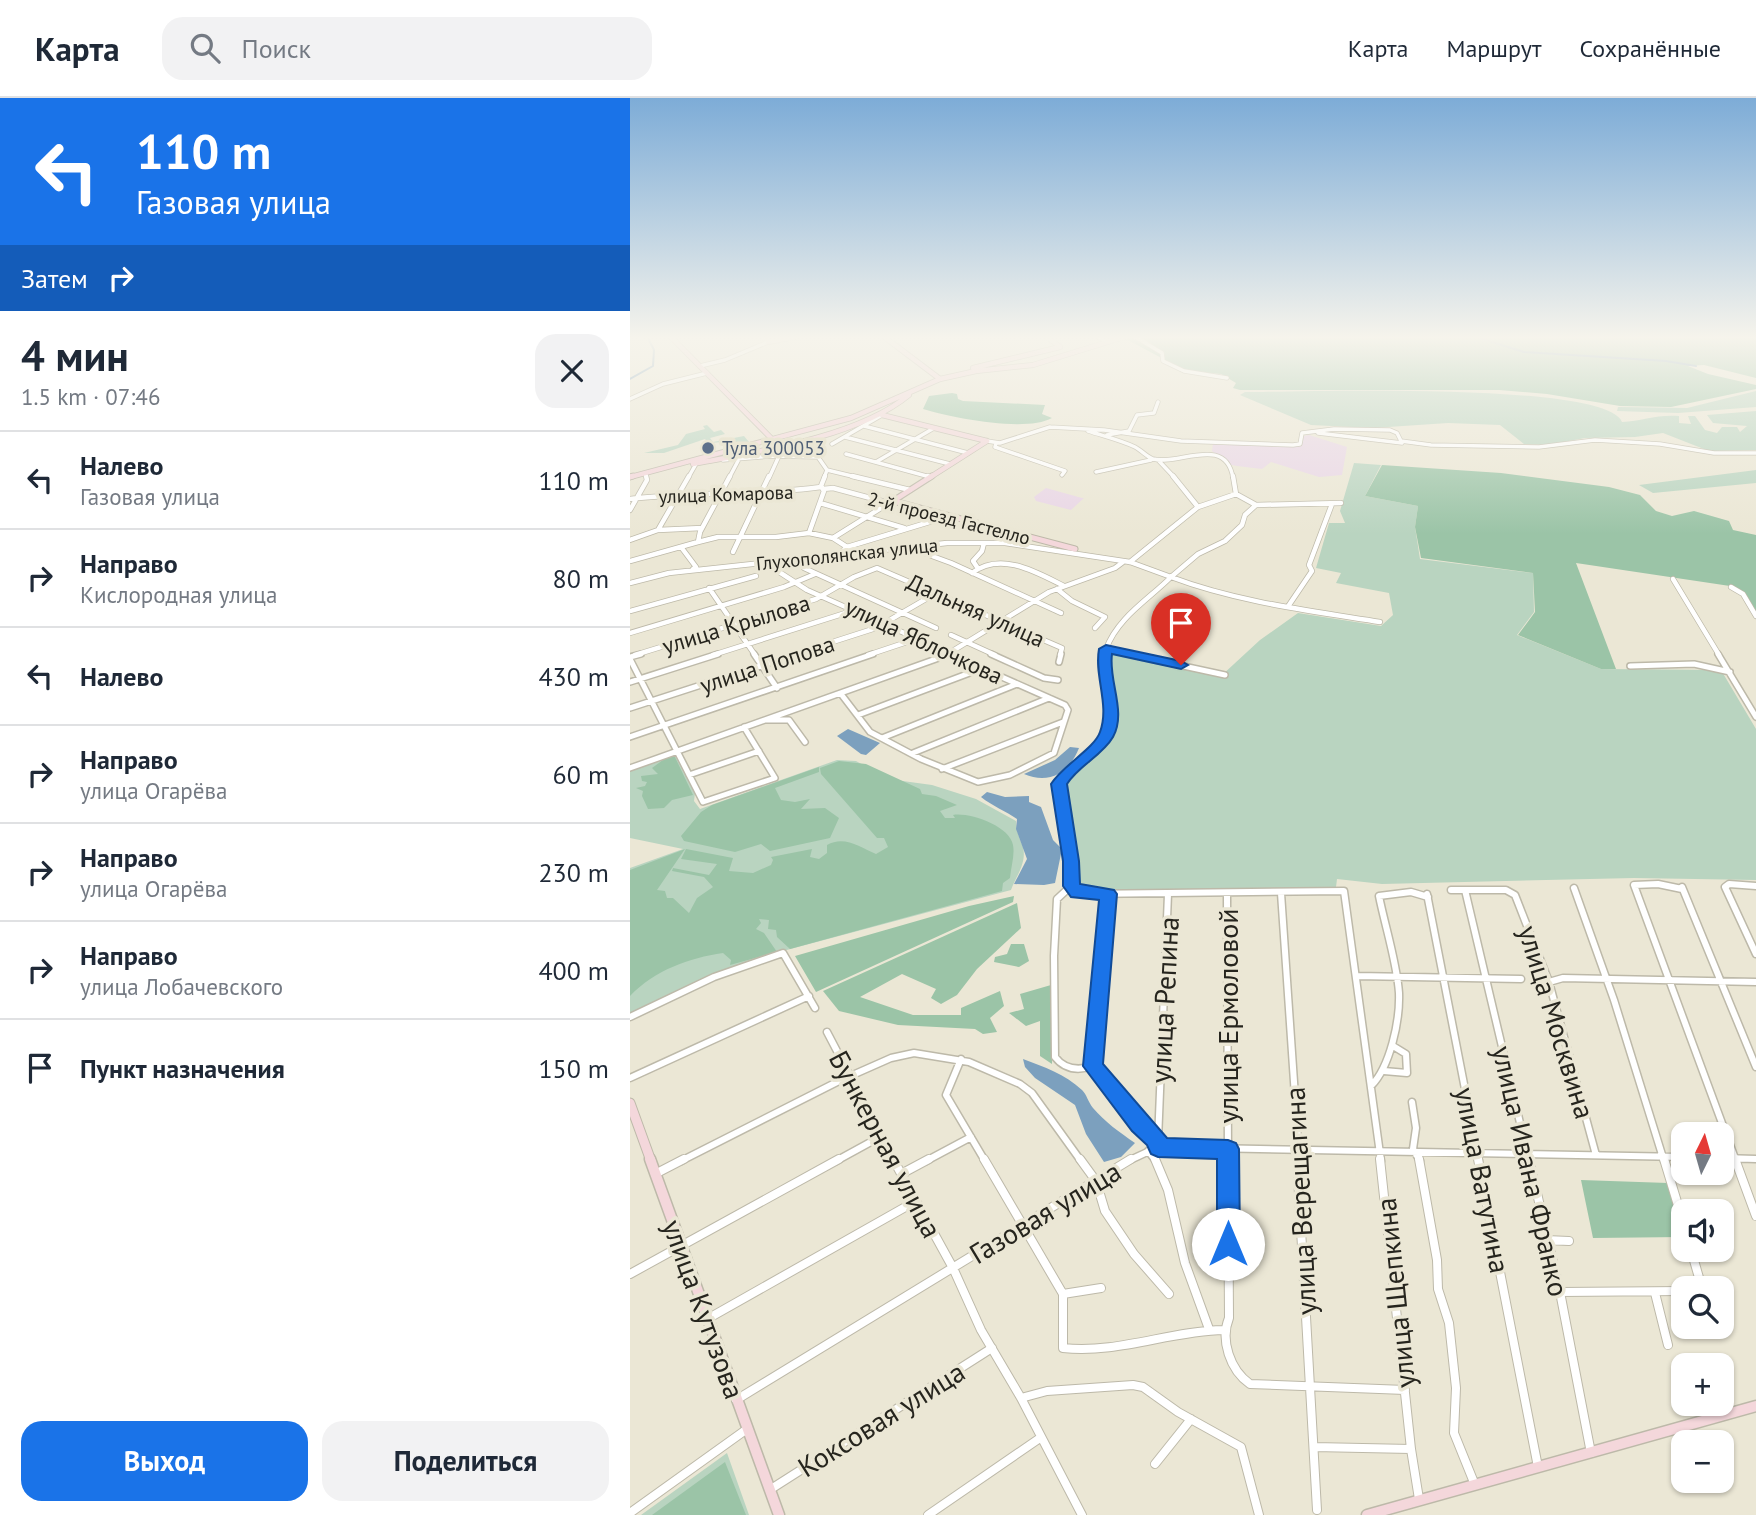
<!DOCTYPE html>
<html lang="ru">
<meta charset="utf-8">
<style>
body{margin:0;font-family:"PT Sans",sans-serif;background:#f2f2f3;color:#1f2937;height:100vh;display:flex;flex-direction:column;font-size:26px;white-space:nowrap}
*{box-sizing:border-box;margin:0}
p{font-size:23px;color:#747a83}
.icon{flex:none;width:38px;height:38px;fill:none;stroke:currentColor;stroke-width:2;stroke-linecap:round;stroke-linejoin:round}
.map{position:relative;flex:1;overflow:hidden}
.panel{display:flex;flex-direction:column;background:#fff;width:630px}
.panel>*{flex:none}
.hud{background:#1a73e8;color:#fff;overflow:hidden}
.needle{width:46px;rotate:5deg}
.controls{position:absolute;left:1041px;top:1024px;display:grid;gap:14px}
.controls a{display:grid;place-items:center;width:63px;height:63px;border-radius:14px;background:#fff;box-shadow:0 2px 5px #0004;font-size:35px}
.pin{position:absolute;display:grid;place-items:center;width:60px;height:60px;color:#fff;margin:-72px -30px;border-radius:50% 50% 50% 0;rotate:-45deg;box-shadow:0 0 7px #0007}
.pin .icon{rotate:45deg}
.me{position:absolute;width:77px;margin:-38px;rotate:0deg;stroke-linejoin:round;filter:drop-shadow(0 0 5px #0008)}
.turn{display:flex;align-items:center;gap:24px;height:147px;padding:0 21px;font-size:32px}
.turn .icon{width:91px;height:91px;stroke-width:2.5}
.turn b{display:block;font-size:49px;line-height:60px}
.then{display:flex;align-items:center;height:66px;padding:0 21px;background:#0003;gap:14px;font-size:26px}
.round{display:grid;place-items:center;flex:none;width:74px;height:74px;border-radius:21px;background:#f2f2f3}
.summary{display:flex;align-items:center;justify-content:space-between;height:119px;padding:0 21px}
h1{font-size:42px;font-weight:700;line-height:52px}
.button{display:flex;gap:14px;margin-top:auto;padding:14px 21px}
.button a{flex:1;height:80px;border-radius:21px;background:#1a73e8;color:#fff;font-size:28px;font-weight:700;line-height:80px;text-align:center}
.button a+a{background:#f2f2f3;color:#1f2937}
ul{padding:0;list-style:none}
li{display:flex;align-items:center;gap:21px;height:98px;padding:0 21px;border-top:2px solid #e0e1e3}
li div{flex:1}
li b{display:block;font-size:26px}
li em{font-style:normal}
header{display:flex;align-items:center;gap:42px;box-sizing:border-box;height:98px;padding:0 35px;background:#fff;border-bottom:2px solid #e0e1e3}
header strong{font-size:33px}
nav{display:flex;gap:38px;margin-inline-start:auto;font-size:24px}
.search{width:490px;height:63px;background:#f2f2f3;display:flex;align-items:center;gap:18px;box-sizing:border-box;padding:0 24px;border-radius:21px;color:#747a83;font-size:26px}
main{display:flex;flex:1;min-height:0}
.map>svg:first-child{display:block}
.industrial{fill:#e9d6e6}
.green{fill:#b9d4c0}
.forest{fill:#9bc4a7}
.water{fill:#7ca0be}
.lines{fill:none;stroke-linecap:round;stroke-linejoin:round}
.stream{stroke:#7ca0be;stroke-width:2}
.street-far4-casing{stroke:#bdb9a9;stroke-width:5}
.street-far3-casing{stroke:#bdb9a9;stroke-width:6}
.street-far2-casing{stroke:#bdb9a9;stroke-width:8}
.street-far1-casing{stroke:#bdb9a9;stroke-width:9}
.street-casing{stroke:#bdb9a9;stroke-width:10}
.secondary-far3-casing{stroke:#bdb9a9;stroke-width:6}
.secondary-far2-casing{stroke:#bdb9a9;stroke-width:7}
.secondary-far1-casing{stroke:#bdb9a9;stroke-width:11}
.secondary-casing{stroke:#bdb9a9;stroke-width:13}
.street-far4{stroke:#fff;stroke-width:3.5}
.street-far3{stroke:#fff;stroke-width:4.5}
.street-far2{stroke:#fff;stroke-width:5}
.street-far1{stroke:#fff;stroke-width:6}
.street{stroke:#fff;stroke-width:8}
.secondary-far3{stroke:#f4d7db;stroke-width:4.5}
.secondary-far2{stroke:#f4d7db;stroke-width:5}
.secondary-far1{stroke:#f4d7db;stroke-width:9}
.secondary{stroke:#f4d7db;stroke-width:10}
.route{fill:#1a73e8;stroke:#114b97;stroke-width:2}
.service-dot{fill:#5c6f8a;stroke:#ebe7d5;stroke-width:2.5}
.labels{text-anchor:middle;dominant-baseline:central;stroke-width:7;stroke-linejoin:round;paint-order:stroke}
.far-service-label{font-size:19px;fill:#4e5e75;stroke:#ebe7d5;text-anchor:start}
.far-street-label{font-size:19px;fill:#26251e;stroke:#ebe7d5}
.street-label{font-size:23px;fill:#26251e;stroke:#ebe7d5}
.near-street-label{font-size:28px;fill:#26251e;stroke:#ebe7d5}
</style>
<header>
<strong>Карта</strong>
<div class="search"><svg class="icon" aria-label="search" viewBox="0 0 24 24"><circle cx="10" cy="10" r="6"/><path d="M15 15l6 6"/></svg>Поиск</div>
<nav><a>Карта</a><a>Маршрут</a><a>Сохранённые</a></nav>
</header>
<main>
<section class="panel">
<div class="hud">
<div class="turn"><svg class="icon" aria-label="left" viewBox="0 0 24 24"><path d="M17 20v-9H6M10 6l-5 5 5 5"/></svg><div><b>110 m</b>Газовая улица</div></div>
<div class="then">Затем<svg class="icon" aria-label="right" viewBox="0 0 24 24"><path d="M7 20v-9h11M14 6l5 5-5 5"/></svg></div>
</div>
<div class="summary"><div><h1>4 мин</h1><p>1.5 km · 07:46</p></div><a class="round"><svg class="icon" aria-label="close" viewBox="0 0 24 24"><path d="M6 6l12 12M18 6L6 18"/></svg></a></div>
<ul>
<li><svg class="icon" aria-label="left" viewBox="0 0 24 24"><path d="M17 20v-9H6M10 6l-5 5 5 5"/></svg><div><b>Налево</b><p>Газовая улица</p></div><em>110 m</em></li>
<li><svg class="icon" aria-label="right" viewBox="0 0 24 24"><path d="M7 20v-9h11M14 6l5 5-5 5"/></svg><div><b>Направо</b><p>Кислородная улица</p></div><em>80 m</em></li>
<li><svg class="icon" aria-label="left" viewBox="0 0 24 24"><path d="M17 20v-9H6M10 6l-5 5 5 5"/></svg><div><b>Налево</b></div><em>430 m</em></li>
<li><svg class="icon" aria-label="right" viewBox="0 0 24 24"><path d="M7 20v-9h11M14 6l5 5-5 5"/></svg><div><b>Направо</b><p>улица Огарёва</p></div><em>60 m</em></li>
<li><svg class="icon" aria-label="right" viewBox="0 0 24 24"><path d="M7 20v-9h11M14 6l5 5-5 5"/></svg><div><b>Направо</b><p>улица Огарёва</p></div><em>230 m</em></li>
<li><svg class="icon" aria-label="right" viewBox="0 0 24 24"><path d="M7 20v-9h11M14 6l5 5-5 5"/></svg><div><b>Направо</b><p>улица Лобачевского</p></div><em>400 m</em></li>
<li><svg class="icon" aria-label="arrive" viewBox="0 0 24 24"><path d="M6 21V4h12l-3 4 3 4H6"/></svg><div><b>Пункт назначения</b></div><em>150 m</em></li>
</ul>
<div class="button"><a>Выход</a><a>Поделиться</a></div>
</section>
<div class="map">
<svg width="1126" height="1417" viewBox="0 0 1126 1417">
<rect width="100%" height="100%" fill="#ebe7d5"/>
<path class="industrial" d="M679,337L717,349L712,377L689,379L641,364L632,371L607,368L597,366L582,353L583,346H671L674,338Z
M416,390L452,400H454L441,412L406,403L404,399Z"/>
<path class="green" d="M1126,293V309L1048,315L987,313L988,309L1057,310Z
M615,294C667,294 977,283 992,324C1012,323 1028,316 1049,318V325L1061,326L1058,318H1065L1075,332L1087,335L1092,329H1107L1110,334L1117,328L1083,325L1077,317L1126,313V352L1079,353L1033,335L1005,339L955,340L917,347L894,346L870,327L818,325L743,330L681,327L610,297Z
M77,327L84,334L91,332L95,336L80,340L83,344L114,338L119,344L96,350L94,344L78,345L75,341L34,355H14L48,347L56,336L75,331L73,328Z
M724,365L751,367L735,398L788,408L785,429L790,461L903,475L904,514L887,537L971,571L1091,572L1126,631V782L1004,780L752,786L707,781L706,789L552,793L452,792L433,710L436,681C462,659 491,638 485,601C482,583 477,570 482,552L591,578L630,542L668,515L751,528L763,517L759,495L706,485L711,475L686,470L699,425H715L710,413Z
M1126,372V385L1023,395L1009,387Z
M46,655L65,695L64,703L70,711L207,662L226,663L258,681L302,687L346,701L386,723C386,733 390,741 393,749C397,765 386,778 381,792L153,853L0,916V770L53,751L0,740V672Z
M97,1355L119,1417H11Z"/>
<path class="forest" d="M500,238H1126V280L1074,267L1058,268L1078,276L1126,287V291L1041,309L990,308L917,296L869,292H610L603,290L606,285L591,276L556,273L494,240Z
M322,295L327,296L328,301L333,303L415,307L412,316L422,320C395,335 319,319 293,311L299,298Z
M752,367L871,375L979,389L1010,397L1026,413L1042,418L1064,413L1099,423L1103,432L1126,437V514L1116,497L1100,488L946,465L986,571H971L888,537L905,514L903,475L791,460L785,429L788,408L735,398Z
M37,659H45L63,697L42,702L34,710L18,711L12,698L13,693L6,690L15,688L17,684L12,683L11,678L28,676L22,670Z
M209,663L236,666L290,691L292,696L306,698L327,707L310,713L315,720H325L323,717C339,714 380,728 383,747C385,757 381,769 380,780L373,785L372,793L160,851L147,839L146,832L138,831L139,822L129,821L131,825L126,831L134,835L147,854L100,867L101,862L93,855C59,860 25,872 0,898V772L55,751L27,792L35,793L37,800H43L59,815L67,800L83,789L74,779L42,773L43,770L79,777L87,766L51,761L56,751L103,760L99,773L123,775L141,767L143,762L141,759L182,751L180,759L189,761L197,755V747C214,737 230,749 246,756L258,749L254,740H247L191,676L190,670Z
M189,669V674L145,690L151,702L165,704L180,701L171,711L195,710L209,720L200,740L140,753L131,746L105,754L54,743L51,738L71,714L82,707Z
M384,798L383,804L186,894L165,858L339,808Z
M387,805L391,830L347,871L327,897L311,906L301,900L306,891L272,876L230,899L283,917H331V910L370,893L374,908L360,920L367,934L353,936L345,931L268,927L209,913L193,893Z
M381,846H394L399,863L389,869L364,864L365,859L377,856Z
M421,887L422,966L410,958V923L396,928L379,915L394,911L390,896Z
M951,1082L1038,1085L1052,1139L963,1140Z
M95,1364L116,1417H22Z"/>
<path class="water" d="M218,631L250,645L236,657L231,656L207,638Z
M440,649L449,650C439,675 419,687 394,676L425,662Z
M357,694L375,699L399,698V704L411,709L423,742L432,751L425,785L414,787L384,786L397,761L386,731L387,721C376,713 362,708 351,699Z
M393,961C414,969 435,976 452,992C457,997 458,1004 463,1010C475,1024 489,1034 505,1045L491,1059L474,1064L456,1036L445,1007L405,980L395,969Z"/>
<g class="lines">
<path class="stream" d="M843,238L894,254L1036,263L1066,268
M0,281L23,268L24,252L17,238"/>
<defs>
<path id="street-far4" d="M9,238L11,240
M465,238L476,243
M504,238L532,255L533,263L554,273L597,280
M70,268L95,262L138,244
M0,301L33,286L77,275
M234,328L338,355
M420,329L474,332L551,343L663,347L670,346L672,335L704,331L760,332L767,335L771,343L801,347L909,349L965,342L1030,346L1084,355H1126
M458,333C473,338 490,342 505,349C511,352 517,359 523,361C548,368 596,336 603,380
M688,335L772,345
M477,337L499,333L507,317L524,315L528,304
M215,339L320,366
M357,343L370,345L420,329
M366,345L365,349L435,373L432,377
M202,346L252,317
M216,356L300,379
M93,362L142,358L188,359L197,372L194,380
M528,362L545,380
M246,364L304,330
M197,372L230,380
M466,374L521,362
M58,380L66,366
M99,380L108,363L106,361
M139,380L149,358"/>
<path id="street-far3" d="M222,378L280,392
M297,378L300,379
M543,378L568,409
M603,378L606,396L626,407L711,405
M193,391L203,390L259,405L263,403
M0,401C64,393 128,398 191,389
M190,405L274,430
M626,407L615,417L612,427L595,443L568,456L541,479C607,504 681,513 750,524
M0,412L17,382L16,378
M28,432L72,430
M179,435L194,393L191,388L195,378
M203,440L259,405
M0,442L28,432L59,378
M68,444L88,439H146L179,435L203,440L217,449
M51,449L66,469L63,471
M283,451L321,465L431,515
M103,454L139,378
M207,458L217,449L316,419
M180,461L174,470L306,530
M0,463L68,444L70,434L100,378
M145,464L143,470L177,492L324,557
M500,464L568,409L606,396
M347,469L343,463L352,453L354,445
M342,475C371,453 406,474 434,488
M1043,481L1089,557
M0,485L39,475L317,445H375L500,464L541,479C518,502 488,519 476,551L506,557
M1101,489L1113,496L1126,518
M79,490L125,557
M427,491L442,503L475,519L465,530
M659,507L682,473L679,467L702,406
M0,513L126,478
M0,535L154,489L185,476
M321,537L365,557
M5,557L186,501L224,479L247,470L432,550L430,557
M83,557L225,512
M162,557L246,530L308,494
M238,557L289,540
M316,557L419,494L485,470L493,464
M475,557L476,551"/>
<path id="street-far2" d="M124,556L147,590
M361,556L414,580L428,582
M498,556L595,577
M1088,556L1126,619
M0,559L11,556
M0,561L73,704L145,680L114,629
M429,564L431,556
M1000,568L1064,566L1100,574
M0,584L88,556
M211,596L240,634L291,661L348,684L380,677L424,655L438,612L435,607L320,556
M0,610L167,556
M228,617L353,570
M137,622H159L175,644
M0,639L243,556
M252,640L387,586
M283,655L419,600
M0,670L320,556
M312,671L433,624
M59,677L129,653
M443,781L429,686C439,664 467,657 477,633C486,611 470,581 476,556"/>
<path id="street-far1" d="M443,779L441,788L427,801L424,858L425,959C435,972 448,973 463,968
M441,788L443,792L453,796L714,793L751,1063
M1126,788L1099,786L1095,789L1126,856
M1052,789L1126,969
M944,790L984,902L1034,1063
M1052,791L1028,786L1004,787L1106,1063
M821,792H876L885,797L919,884L966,1057
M835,792L899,1063
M651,795L668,1042L667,1063
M478,796L463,968L509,1026L528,1042
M597,796L598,1063
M797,796L849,1063
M727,878L891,881
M919,884L933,880L1126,884
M0,919L84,879L153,855L185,910
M197,934L240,1016L248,1040L264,1063
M331,961L316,997L355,1063
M754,973L777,975L776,956L763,948
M0,980L179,898
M741,988C760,969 770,923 769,895C767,865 755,828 749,798L781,794L798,799
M782,1004L786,1030L783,1051L790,1063
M528,1043L538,796
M518,1053L526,1063
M1092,1060L1126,1061
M51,1063L209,983L261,960L284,955L339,964L390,986L402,995L451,1063
M206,1063L248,1040
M296,1063L341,1039
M498,1063L528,1049L1054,1059"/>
<path id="street" d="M263,1061L323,1170L351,1232L391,1300L452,1417
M354,1061L433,1196V1250C488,1256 539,1233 594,1232
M450,1061L466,1083L475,1113L504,1156L539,1196
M525,1061L538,1092L555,1165L579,1231
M598,1061L599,1220C590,1242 600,1272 620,1286L775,1292
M667,1061L687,1412
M750,1061L781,1351L789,1401
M789,1061L807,1162L808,1191L819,1225L826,1290L824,1335L845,1387
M848,1061L908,1369
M899,1061L930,1194L961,1355
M1034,1061L1054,1127
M1105,1061L1126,1118
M25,1076L54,1061
M271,1076L299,1061
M916,1142L939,1143
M1061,1152L1072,1190
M0,1176L209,1061
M930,1194L1054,1193
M1025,1195L1038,1247
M433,1196L471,1190
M79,1220L286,1103
M391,1300L417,1293L503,1287L513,1289L548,1314L611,1349L629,1417
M106,1302L501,1061
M684,1349L781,1351
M525,1366L561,1321
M141,1391L362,1250
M0,1415L117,1331
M298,1417L410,1340"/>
<path id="secondary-far3" d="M40,238L142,341
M138,238V244L170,238
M253,238L310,281
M416,238L430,249
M343,270L430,249
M252,317L357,343
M63,366C127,354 228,339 279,297
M0,379L221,320L310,281L346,273L403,267L497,238
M299,380L357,343"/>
<path id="secondary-far2" d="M0,379L3,378
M263,403L445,451
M263,403L302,378"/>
<path id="secondary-far1" d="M0,1005L21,1063"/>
<path id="secondary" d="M20,1061L149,1417
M737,1417L1126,1308"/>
</defs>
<use href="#street-far4" class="street-far4-casing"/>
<use href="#street-far3" class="street-far3-casing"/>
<use href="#street-far2" class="street-far2-casing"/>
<use href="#street-far1" class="street-far1-casing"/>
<use href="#street" class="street-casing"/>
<use href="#secondary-far3" class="secondary-far3-casing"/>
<use href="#secondary-far2" class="secondary-far2-casing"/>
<use href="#secondary-far1" class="secondary-far1-casing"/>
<use href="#secondary" class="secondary-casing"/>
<use href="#street-far4" class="street-far4"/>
<use href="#street-far3" class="street-far3"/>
<use href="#street-far2" class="street-far2"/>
<use href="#street-far1" class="street-far1"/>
<use href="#street" class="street"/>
<use href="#secondary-far3" class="secondary-far3"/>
<use href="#secondary-far2" class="secondary-far2"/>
<use href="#secondary-far1" class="secondary-far1"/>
<use href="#secondary" class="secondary"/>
</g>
<linearGradient id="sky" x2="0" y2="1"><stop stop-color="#7dacd7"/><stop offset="0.55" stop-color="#f6f4ec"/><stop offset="1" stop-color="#f6f4ec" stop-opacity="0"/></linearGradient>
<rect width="1126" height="436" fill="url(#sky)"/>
<path class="route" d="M476,547L551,563L558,567L551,571L482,556C478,582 497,614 483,639C472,658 449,667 437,686L449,763L450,786L484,792L487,796L473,966L537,1040L598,1042L606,1045L609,1051L610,1146L607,1154L598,1157L590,1154L587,1146V1061L528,1059L521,1056L517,1047L502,1033L453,968L469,802L441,799L433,788V763L421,686C433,667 464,651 470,634C480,607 464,578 469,551Z"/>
<circle class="service-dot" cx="78" cy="350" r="7"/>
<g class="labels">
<g class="far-service-label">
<text x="92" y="350">Тула 300053</text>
</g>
<g class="far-street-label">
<text transform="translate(96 396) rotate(-2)">улица Комарова</text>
<text transform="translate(319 420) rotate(14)">2-й проезд Гастелло</text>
<text transform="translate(217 456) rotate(-6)">Глухополянская улица</text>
</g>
<g class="street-label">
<text transform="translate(346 512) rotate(24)">Дальняя улица</text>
<text transform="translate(106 526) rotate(-17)">улица Крылова</text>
<text transform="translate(294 543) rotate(25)">улица Яблочкова</text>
<text transform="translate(137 566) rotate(-18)">улица Попова</text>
</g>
<g class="near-street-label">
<text transform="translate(534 902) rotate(-87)">улица Репина</text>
<text transform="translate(597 918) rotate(-90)">улица Ермоловой</text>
<text transform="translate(927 924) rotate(73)">улица Москвина</text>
<text transform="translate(256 1046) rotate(62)">Бункерная улица</text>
<text transform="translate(901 1073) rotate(77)">улица Ивана Франко</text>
<text transform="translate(853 1082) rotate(79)">улица Ватутина</text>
<text transform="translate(670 1103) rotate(-93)">улица Верещагина</text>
<text transform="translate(415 1114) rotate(-31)">Газовая улица</text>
<text transform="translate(765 1195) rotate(-96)">улица Щепкина</text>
<text transform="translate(74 1211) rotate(70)">улица Кутузова</text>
<text transform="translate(251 1321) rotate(-32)">Коксовая улица</text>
</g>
</g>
</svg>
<div class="controls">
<a><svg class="needle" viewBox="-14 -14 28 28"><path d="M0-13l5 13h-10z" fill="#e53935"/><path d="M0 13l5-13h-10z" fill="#747a83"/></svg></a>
<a><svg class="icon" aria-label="sound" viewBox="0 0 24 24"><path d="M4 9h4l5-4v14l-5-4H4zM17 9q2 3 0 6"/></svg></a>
<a><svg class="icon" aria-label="search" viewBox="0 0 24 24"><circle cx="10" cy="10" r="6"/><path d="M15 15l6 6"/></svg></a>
<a>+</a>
<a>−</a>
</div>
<div class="pin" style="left:551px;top:567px;background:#d93025"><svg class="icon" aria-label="arrive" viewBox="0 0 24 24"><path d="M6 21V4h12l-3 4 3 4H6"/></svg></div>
<svg class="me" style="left:598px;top:1146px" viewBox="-20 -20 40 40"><circle r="19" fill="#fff"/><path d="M0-13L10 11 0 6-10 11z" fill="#1a73e8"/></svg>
</div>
</main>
